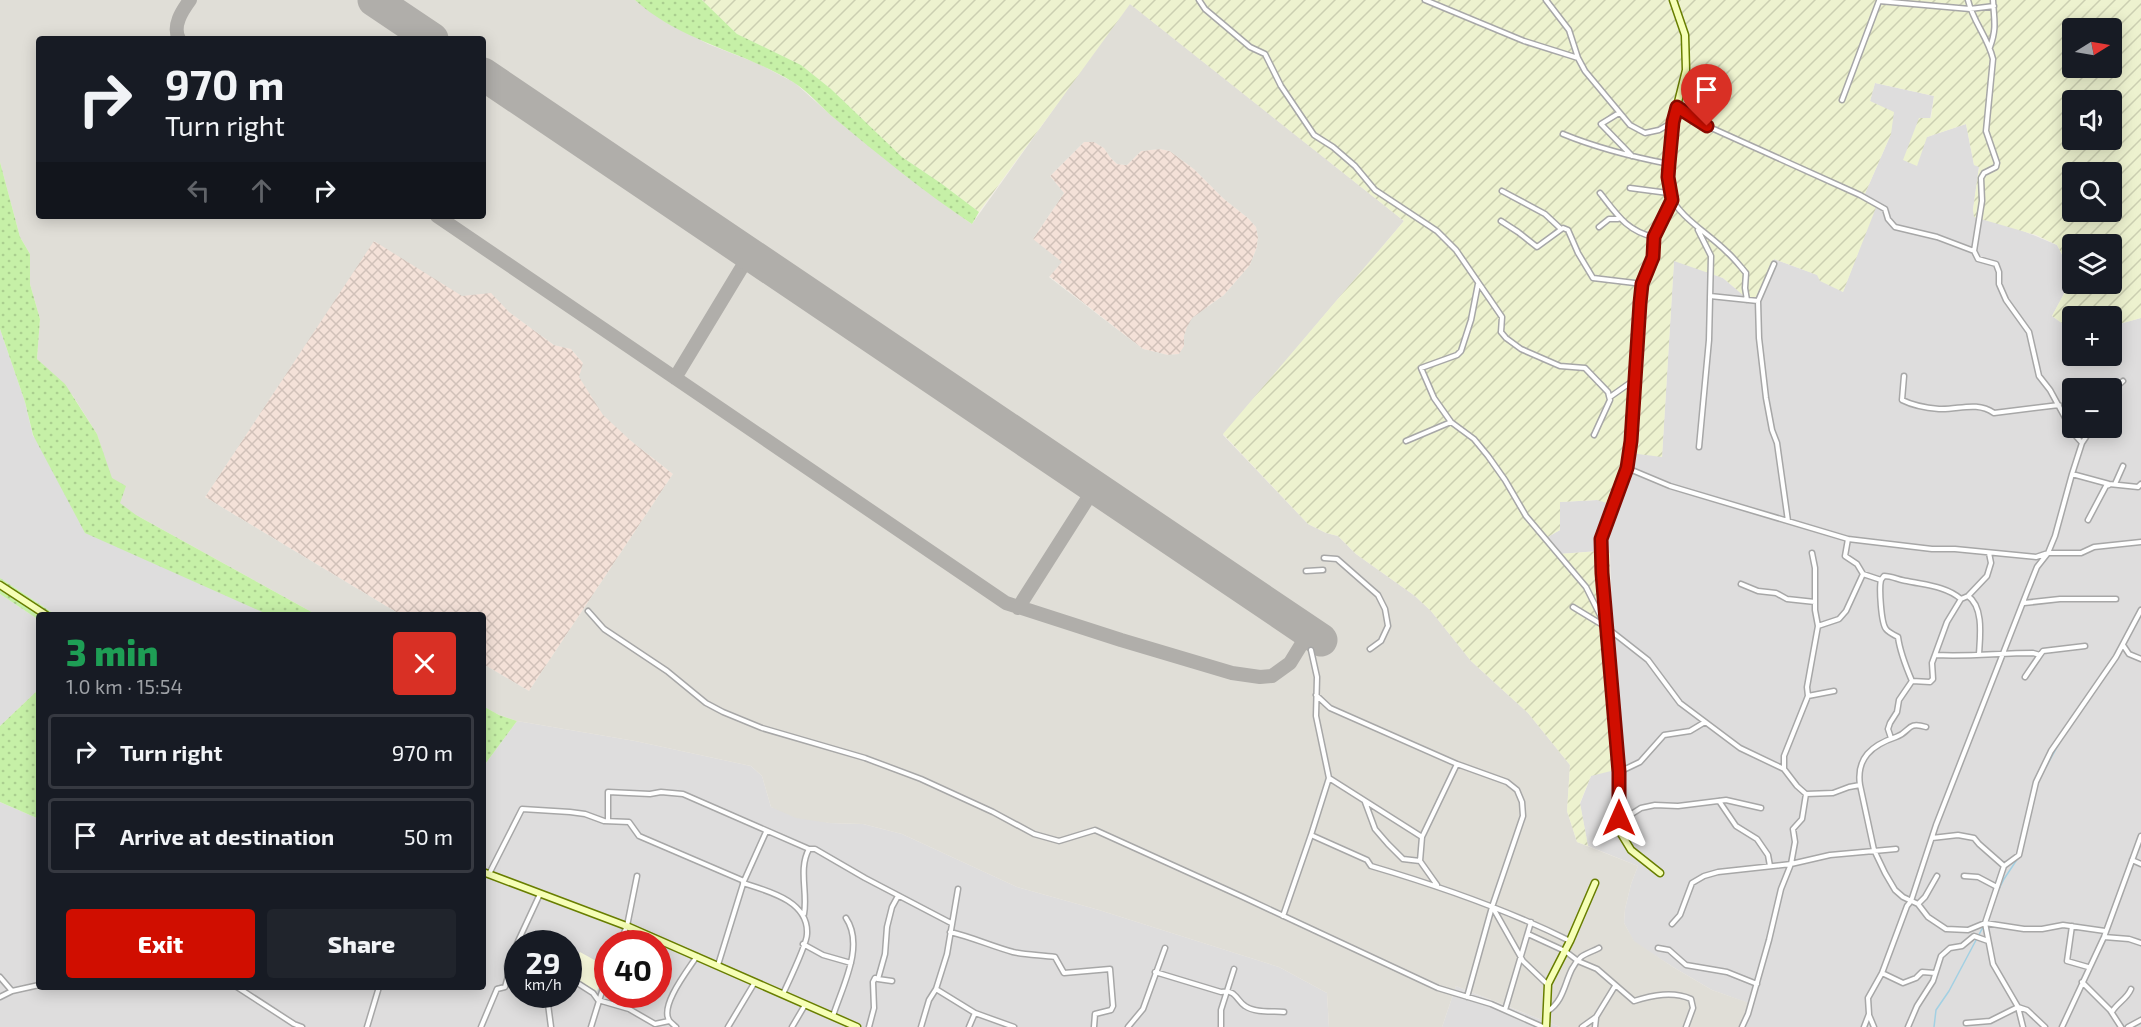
<!DOCTYPE html>
<meta charset="utf-8">
<style>
body{margin:0;font-family:"Exo 2",sans-serif;background:#20242c;color:#f1f3f6;height:100vh;display:flex;flex-direction:column;font-size:22px;white-space:nowrap}
*{box-sizing:border-box;margin:0}
p{font-size:20px;color:#9ea1a6}
.icon{flex:none;width:33px;height:33px;fill:none;stroke:currentColor;stroke-width:2;stroke-linecap:round;stroke-linejoin:round}
.map{position:relative;flex:1;overflow:hidden}
.panel{position:absolute;left:36px;top:612px;width:450px;height:378px;display:flex;flex-direction:column;background:#171b24;border-radius:6px;box-shadow:0 3px 15px #0003}
.panel>*{flex:none}
.top-card{position:absolute;left:36px;top:36px;width:450px;height:183px;border-radius:6px;box-shadow:0 3px 15px #0003;background:#171b24;color:#f1f3f6;overflow:hidden}
.needle{width:39px;rotate:79deg}
.tools{position:absolute;left:2062px;top:18px;display:grid;gap:12px}
.tools a{display:grid;place-items:center;width:60px;height:60px;border-radius:6px;background:#171b24;box-shadow:0 3px 15px #0003;font-size:30px}
.speed{position:absolute;left:504px;top:930px;display:flex;gap:12px;font-size:30px;font-weight:700;text-align:center}
.speed>*{display:grid;place-content:center;width:78px;height:78px;border-radius:50%;background:#171b24;box-shadow:0 3px 15px #0003;line-height:1}
.speed small{font-size:15px;font-weight:400}
.speed .limit{border:9px solid #d22;background:#fff;color:#111}
.pin{position:absolute;display:grid;place-items:center;width:51px;height:51px;color:#fff;margin:-62px -26px;border-radius:50% 50% 50% 0;rotate:-45deg;box-shadow:0 0 6px #0007}
.pin .icon{rotate:45deg}
.me{position:absolute;width:66px;margin:-33px;rotate:0deg;stroke-linejoin:round;filter:drop-shadow(0 0 4px #0008)}
.turn{display:flex;align-items:center;gap:21px;height:126px;padding:0 30px;font-size:27px}
.turn .icon{width:78px;height:78px;stroke-width:2.5}
.turn b{display:block;font-size:42px;line-height:51px}
.lanes{display:flex;align-items:center;height:57px;padding:0 30px;background:#0003;justify-content:center;gap:30px;direction:ltr}
.lanes .off{opacity:.35}
.round{display:grid;place-items:center;flex:none;width:63px;height:63px;border-radius:6px;background:#20242c}
.summary{display:flex;align-items:center;justify-content:space-between;height:102px;padding:0 30px}
h1{font-size:36px;font-weight:800;line-height:45px;color:#1e9e55}
.action{display:flex;gap:12px;margin-top:auto;padding:12px 30px}
.action a{flex:1;height:69px;border-radius:6px;background:#d00e00;color:#fff;font-size:24px;font-weight:800;line-height:69px;text-align:center}
.action a+a{background:#20242c;color:#f1f3f6}
ul{padding:0;list-style:none}
li{display:flex;align-items:center;gap:18px;height:75px;margin:0 12px 9px;padding:0 18px;border:3px solid #363941;border-radius:6px}
li div{flex:1}
li b{display:block;font-size:22px}
li em{font-style:normal}
.map>svg:first-child{display:block}
.residential{fill:#dedddd;fill-rule:evenodd}
.education{fill:#fdffe1}
.military{fill:url(#military-cross-hatch)}
.airport{fill:#e0ded7;fill-rule:evenodd}
.farmland{fill:url(#farmland-furrows);fill-rule:evenodd}
.grass{fill:url(#grass-dots)}
.lines{fill:none;stroke-linecap:round;stroke-linejoin:round}
.stream{stroke:#a2d0e3;stroke-width:1.5}
.taxiway{stroke:#b0aeaa;stroke-width:14}
.runway{stroke:#b0aeaa;stroke-width:33}
.street-casing{stroke:#a7a7a7;stroke-width:7}
.secondary-casing{stroke:#687e00;stroke-width:9}
.street{stroke:#fff;stroke-width:4}
.secondary{stroke:#f6ffb6;stroke-width:6}
.route-casing{stroke:#870900;stroke-width:15}
.route{stroke:#d00e00;stroke-width:10}
</style>
<div class="map">
<svg width="2141" height="1027" viewBox="0 0 2141 1027">
<defs>
<pattern id="military-cross-hatch" width="8" height="8" patternUnits="userSpaceOnUse" patternTransform="scale(1.5)"><rect width="8" height="8" fill="#f4e1d8"/><path d="M0 0l8 8M0 8l8-8" fill="none" stroke="#d1c1b9"/></pattern>
<pattern id="farmland-furrows" width="10" height="10" patternUnits="userSpaceOnUse" patternTransform="scale(1.5)"><rect width="10" height="10" fill="#edf2cf"/><path d="M-1 1l2-2M0 10L10 0M9 11l2-2" fill="none" stroke="#cbcfb1"/></pattern>
<pattern id="grass-dots" width="8" height="8" patternUnits="userSpaceOnUse" patternTransform="scale(1.5)"><rect width="8" height="8" fill="#c6f0a7"/><path d="M2 2h.1M6 6h.1" fill="none" stroke="#aace8f" stroke-width="1.8" stroke-linecap="round"/></pattern>
</defs>
<rect width="100%" height="100%" fill="#f2eee6"/>
<path class="residential" d="M1875,83L1934,96L1927,137L1966,124L1974,165L1979,166L1973,210L2057,245L2073,277L2052,316L2073,331V356H2112V326L2141,318V1027H1740L1748,1003L1712,990L1673,967L1634,942L1624,923L1625,909L1631,884L1638,866L1588,846L1580,804L1591,776L1615,694L1610,554L1599,551L1559,554L1546,538L1560,530V502L1597,500L1630,453L1662,456L1674,260L1723,278L1750,301L1756,302L1774,259L1818,275L1843,292L1865,234L1864,196L1891,134L1870,101ZM2073,388H2112V428H2073Z
M0,329L25,402L33,436L269,615H56L0,578Z
M0,594L39,620V689L0,726Z
M517,721L635,741L751,766L762,776L771,807L829,823L863,824L902,834L1017,887L1099,910L1279,967L1327,993L1329,1027H0V802L39,819V987H483V767ZM518,944H568V994H518ZM608,944H658V994H608Z
M1456,986L1537,1018L1560,1027H1442Z"/>
<path class="education" d="M580,952L607,967L597,991L578,981L569,972L568,968Z"/>
<path class="military" d="M1084,142H1094L1104,148L1110,157L1117,164L1127,165L1141,151L1160,149L1170,151L1195,170L1224,199L1248,218L1256,227L1258,237L1257,247L1250,265L1224,295L1208,306L1184,336V346L1180,354L1168,355L1143,349L1049,276L1033,239L1064,193L1050,176Z
M373,241L491,292L509,312L554,345L571,349L583,363L630,440L673,474L529,691L483,664V615H401L205,497Z"/>
<path class="airport" d="M0,0H635L664,21L708,44L759,64L795,83L833,117L901,171L949,208L972,224L1129,3L1404,221L1223,435L1308,524L1326,533L1338,536L1356,554L1415,596L1431,611L1471,661L1528,713L1570,765L1567,811L1577,842L1638,866L1631,884L1625,909L1624,923L1634,941L1673,967L1712,990L1749,1003L1740,1027H1560L1456,986L1442,1027H1329L1327,993L1279,967L1099,910L1017,887L902,834L863,824L829,823L796,818L771,807L762,776L751,766L635,741L517,721L499,715L483,706V664L529,691L673,474L630,440L603,415L579,377L583,363L571,349L554,345L509,312L491,293L462,296L374,241L205,497L401,615H317L136,515L119,503L97,434L73,396L37,359L40,319L30,284V254L20,237L0,162ZM39,39H483V216H39ZM1084,142H1094L1104,148L1110,157L1117,164L1127,165L1141,151L1160,149L1170,151L1195,170L1224,199L1248,218L1256,227L1258,237L1257,247L1250,265L1224,295L1192,318L1187,327L1184,336V346L1179,354L1168,355L1143,349L1049,277L1062,262L1033,239L1064,193L1050,176Z"/>
<path class="farmland" d="M702,0H2141V318L2112,326V316H2073V331L2052,316L2073,277V284H2112V244H2073V275L2057,245L2036,235L1974,217L1973,210L1979,167L1974,165L1966,124L1927,137L1917,166L1903,160L1919,118H1931L1934,96L1875,83L1870,101L1894,112L1891,134L1864,196L1877,205L1843,292L1820,281L1817,275L1774,259L1756,302L1750,301L1723,278L1674,261L1662,457L1630,453L1617,506L1597,500L1560,502V530L1546,538L1559,554L1600,551L1610,553V599L1618,744L1611,771L1591,776L1580,803L1588,846L1577,842L1567,811L1570,765L1528,713L1471,661L1431,611L1415,596L1356,554L1338,536L1326,533L1308,524L1223,434L1404,221L1130,4L979,212L942,184L902,157L831,89L801,65L737,34ZM2073,28H2112V68H2073ZM2073,100H2112V140H2073ZM2073,172H2112V212H2073Z"/>
<path class="grass" d="M635,0H702L737,34L801,65L831,89L902,157L942,184L979,212L972,224C924,192 879,155 834,118C821,107 808,91 793,82C742,51 680,41 635,0Z
M0,162L20,237L30,254V284L40,319L37,359L65,384L97,434L112,478L126,486L120,503L136,515L317,615H269L85,533L33,435L25,402L0,329Z
M0,578L56,615H39V620L0,594Z
M39,689V819L0,802V726Z
M483,706L499,715L517,721L483,767Z"/>
<g class="lines">
<path class="stream" d="M2096,689L2115,661
M2037,783L2061,740
M1995,897L2004,879L2018,858
M1934,1027L1936,1010L1949,991L1983,927"/>
<path class="taxiway" d="M179,39C172,26 182,11 190,0
M437,216L1006,603L1121,640L1232,673L1260,677L1272,676L1290,663L1309,632
M675,378L750,254
M1018,608L1095,487"/>
<path class="runway" d="M374,0L432,39
M483,74L1321,640"/>
<defs>
<path id="street" d="M1199,0L1205,9L1250,47L1265,54L1281,86L1314,135L1333,147L1355,166L1375,190L1437,231L1456,250L1502,317L1501,332L1506,338L1521,349L1560,366L1585,368L1608,392L1610,400L1594,435
M1425,0L1524,41L1578,58
M1546,0L1569,30L1578,58L1585,71L1630,125L1645,133L1659,130L1673,122
M1968,0C1973,22 1988,37 1993,59L1986,131L1997,163L1996,167L1984,173L1981,178L1982,201L1974,251L1978,259L1996,264L1999,272V284L2006,300L2029,332L2039,376L2050,390L2074,434L2082,443L2072,474
M1879,1L1970,9L1994,6
M1990,47C1997,28 1994,20 1993,0
M1842,100L1879,1
M1677,108L1707,126L1860,195L1885,209L1888,219L1895,227L1937,237L1974,251
M1619,113L1601,124L1632,156
M1563,134C1597,148 1633,157 1669,164
M1630,188L1668,193C1681,219 1707,232 1727,252C1734,258 1740,266 1746,273L1745,288L1747,300
M1502,191L1545,214L1561,229
M1600,193C1616,213 1626,231 1654,237
M1501,221L1518,232L1537,247L1563,228L1568,230L1578,253L1593,278L1643,284
M1599,227L1609,219H1618
M1698,230L1711,256L1709,340L1699,447
M1774,264L1758,301L1759,338L1766,398L1772,430L1777,443L1788,521
M1478,284L1471,320L1461,351L1457,355L1421,368L1434,398L1451,422L1474,439L1488,456L1505,480L1526,516L1586,587L1604,623
M1710,296L1758,301
M1904,376L1902,400C1912,405 1927,408 1939,409C1959,410 1976,401 1994,413L2059,405
M2112,391L2123,381
M1610,397L1634,380
M2112,402V412
M1406,441L1451,422
M2082,443L2092,428
M1627,468L1670,486L1848,539L1845,556L1857,564L1863,574L1881,580C1879,588 1881,623 1886,629C1888,632 1894,635 1898,637C1900,652 1906,667 1912,681
M2115,484L2123,466
M2088,520L2106,486L2109,485
M1848,539L1932,549H1955L2036,557L2048,553H2081L2094,547L2141,542
M1324,558L1337,559L1378,595L1385,609L1388,626L1381,641L1370,649
M1306,571L1323,570
M1881,580L1884,576C1892,576 1899,580 1907,581C1925,585 1946,586 1961,599
M1741,584L1758,591L1776,593L1787,599L1815,602
M1968,596C1984,607 1980,637 1979,654
M2024,603L2060,599H2116
M1573,607L1606,627L1648,660L1680,703L1740,748L1784,769L1797,786L1806,794L1833,793L1849,787L1860,785L1874,850L1885,873L1895,890L1903,897L1918,904L1928,917L1946,929L1968,930L1985,923L2024,929H2042L2063,925L2105,931
M588,611L604,629L667,671L706,703L723,712L762,728L865,758L921,779L993,812L1034,834L1059,841L1095,830L1243,897L1438,988L1491,1004L1543,1027
M1818,626L1839,619L1846,611L1863,574
M2123,645L2129,654L2141,659
M1311,650L1317,677L1316,716L1329,778L1311,835L1367,860L1371,866C1439,886 1506,909 1570,941
M1935,655C1967,657 2000,653 2033,653L2040,655L2043,651L2085,646
M2025,677L2040,655
M1316,695L1330,708L1457,764L1507,782L1517,790L1522,802L1523,816L1492,907L1467,997
M1808,696L1834,691
M1891,738L1888,729L1890,723L1897,712L1899,700L1912,681L1930,682L1933,679L1932,663L1947,622L1961,599L1968,596L1987,576L1991,563L1989,553
M1784,769V756L1808,696L1807,687L1818,626L1815,610V568L1812,553
M1619,772L1640,762L1664,735L1690,731L1705,722
M1329,778L1422,837
M1860,785C1856,758 1872,745 1896,737C1911,732 1906,721 1926,727
M1719,801L1736,826L1757,839L1768,855L1770,866
M1365,802L1375,829L1388,844L1403,859L1420,861
M1619,818L1630,815L1641,808L1655,805L1678,806L1726,800L1761,808
M608,821V792L650,794L661,792L683,794L809,849H815L865,878L951,923
M1932,838L1958,835L1974,838L1979,844L2004,866
M2132,860L2141,864
M489,874L522,809L570,812L585,814L604,821L629,822L639,836L744,881
M1964,876L1978,877L1997,887
M743,883C768,891 809,901 807,934C807,944 788,983 783,994
M1437,885L1420,861L1422,837L1457,764
M1918,904L1925,897L1937,876
M1493,908L1523,961L1547,984
M804,914C808,893 798,869 809,849
M1283,916L1311,835
M1672,924L1680,915L1692,883L1704,876L1718,872L1791,864L1830,855L1896,849
M2072,926L2067,961L2088,967
M950,932C972,937 991,946 1013,952C1026,955 1041,955 1055,957L1064,973L1110,969L1113,1006L1111,1010L1095,1014L1094,1027
M1528,934L1565,951L1578,961L1597,969L1634,1001C1653,995 1673,991 1691,999L1693,1008L1686,1027
M2104,937L2129,939L2141,943
M533,944L520,937L540,894
M619,944L627,926L637,876
M803,944L823,955L851,963
M1658,948L1669,950L1686,965L1727,972L1757,984
M718,965L744,881L766,832
M1155,972L1221,992C1236,989 1236,1000 1245,1006C1255,1013 1273,1011 1284,1012
M1882,973L1903,983L1916,978L1922,972L1935,973
M0,977L12,991
M568,977L593,993L598,1000L629,1009L655,1024L669,1021
M878,979L892,981
M2082,982L2110,1010L2121,1027
M237,987L294,1024L302,1027
M936,989L975,1013L1014,1027
M0,997L12,991L39,985
M1505,1010L1531,922
M1548,1011C1568,998 1564,972 1581,957C1586,953 1594,951 1599,948
M2112,1012C2117,1003 2127,999 2131,989
M1869,1015L1874,1027
M833,1016C842,987 865,946 846,918
M1966,1023L1990,1021L2018,1007L2027,1010L2045,1027
M367,1027L379,987
M481,1027L497,989L505,987L508,976L507,966L520,937
M551,1027L548,1004L554,994
M591,1027L608,972
M676,1027C675,1026 669,1021 669,1020C660,1005 688,970 697,956
M728,1027L755,982
M792,1027L805,1005
M869,1027L874,1008L873,982L875,978L878,979L885,954L887,927L892,907L898,896
M921,1027L929,1000L936,989L947,954L958,889
M969,1027L975,1013
M1128,1027L1143,1009L1165,948
M1221,1027V1010L1234,969
M1582,1027L1596,1017L1615,986
M1595,1027L1596,1018
M1742,1027L1748,1014L1769,940L1781,889L1791,864L1795,842L1793,829L1802,819L1806,794
M1864,1027L1869,1014L1868,998L1882,973L1907,906L1911,901L1936,825L2027,592L2037,567L2048,553L2055,536L2072,474L2109,484L2138,487L2141,484
M1908,1027L1917,1006L1933,981L1941,956L1950,948L1962,946L1974,936L1988,941
M2023,1027L2018,1007L1993,964L1985,923L2004,866L2019,855L2036,782L2051,751L2116,657L2141,610
M2062,1027L2104,937L2141,836
M2128,1027L2141,1020"/>
<path id="secondary" d="M0,585L46,615
M483,872L629,927L857,1027
M1660,873L1631,850L1617,827L1619,772L1602,573L1601,539L1627,468L1631,441L1640,303L1643,284L1653,257L1654,237L1672,200L1669,177L1673,122L1686,70L1685,35L1673,0
M1546,1027L1548,984L1570,941L1595,883"/>
</defs>
<use href="#street" class="street-casing"/>
<use href="#secondary" class="secondary-casing"/>
<use href="#street" class="street"/>
<use href="#secondary" class="secondary"/>
</g>
<g class="lines">
<defs>
<path id="route" d="M1619,818V772L1602,573L1601,539L1627,468L1631,441L1640,303L1642,284L1653,257L1654,237L1672,200L1668,177L1669,164L1673,122L1677,107L1707,126"/>
</defs>
<use href="#route" class="route-casing"/>
<use href="#route" class="route"/>
</g>
</svg>
<div class="tools">
<a><svg class="needle" viewBox="-14 -14 28 28"><path d="M0-13l5 13h-10z" fill="#e53935"/><path d="M0 13l5-13h-10z" fill="#9ea1a6"/></svg></a>
<a><svg class="icon" aria-label="sound" viewBox="0 0 24 24"><path d="M4 9h4l5-4v14l-5-4H4zM17 9q2 3 0 6"/></svg></a>
<a><svg class="icon" aria-label="search" viewBox="0 0 24 24"><circle cx="10" cy="10" r="6"/><path d="M15 15l6 6"/></svg></a>
<a><svg class="icon" aria-label="layers" viewBox="0 0 24 24"><path d="M12 4l9 5-9 5-9-5zM3 14l9 5 9-5"/></svg></a>
<a>+</a>
<a>−</a>
</div>
<div class="speed"><div>29<small>km/h</small></div><div class="limit">40</div></div>
<div class="pin" style="left:1707px;top:126px;background:#d93025"><svg class="icon" aria-label="arrive" viewBox="0 0 24 24"><path d="M6 21V4h12l-3 4 3 4H6"/></svg></div>
<svg class="me" style="left:1619px;top:818px" viewBox="-20 -20 40 40"><path d="M0-17L14 15 0 8-14 15z" fill="#d00e00" stroke="#fff" stroke-width="4"/></svg>
<div class="top-card">
<div class="turn"><svg class="icon" aria-label="right" viewBox="0 0 24 24"><path d="M7 20v-9h11M14 6l5 5-5 5"/></svg><div><b>970 m</b>Turn right</div></div>
<div class="lanes"><svg class="icon off" aria-label="left" viewBox="0 0 24 24"><path d="M17 20v-9H6M10 6l-5 5 5 5"/></svg><svg class="icon off" aria-label="ahead" viewBox="0 0 24 24"><path d="M12 20V5M6 11l6-6 6 6"/></svg><svg class="icon" aria-label="right" viewBox="0 0 24 24"><path d="M7 20v-9h11M14 6l5 5-5 5"/></svg></div>
</div>
<section class="panel">
<div class="summary"><div><h1>3 min</h1><p>1.0 km · 15:54</p></div><a class="round" style="background:#d93025;color:#fff"><svg class="icon" aria-label="close" viewBox="0 0 24 24"><path d="M6 6l12 12M18 6L6 18"/></svg></a></div>
<ul>
<li><svg class="icon" aria-label="right" viewBox="0 0 24 24"><path d="M7 20v-9h11M14 6l5 5-5 5"/></svg><div><b>Turn right</b></div><em>970 m</em></li>
<li><svg class="icon" aria-label="arrive" viewBox="0 0 24 24"><path d="M6 21V4h12l-3 4 3 4H6"/></svg><div><b>Arrive at destination</b></div><em>50 m</em></li>
</ul>
<div class="action"><a>Exit</a><a>Share</a></div>
</section>
</div>
